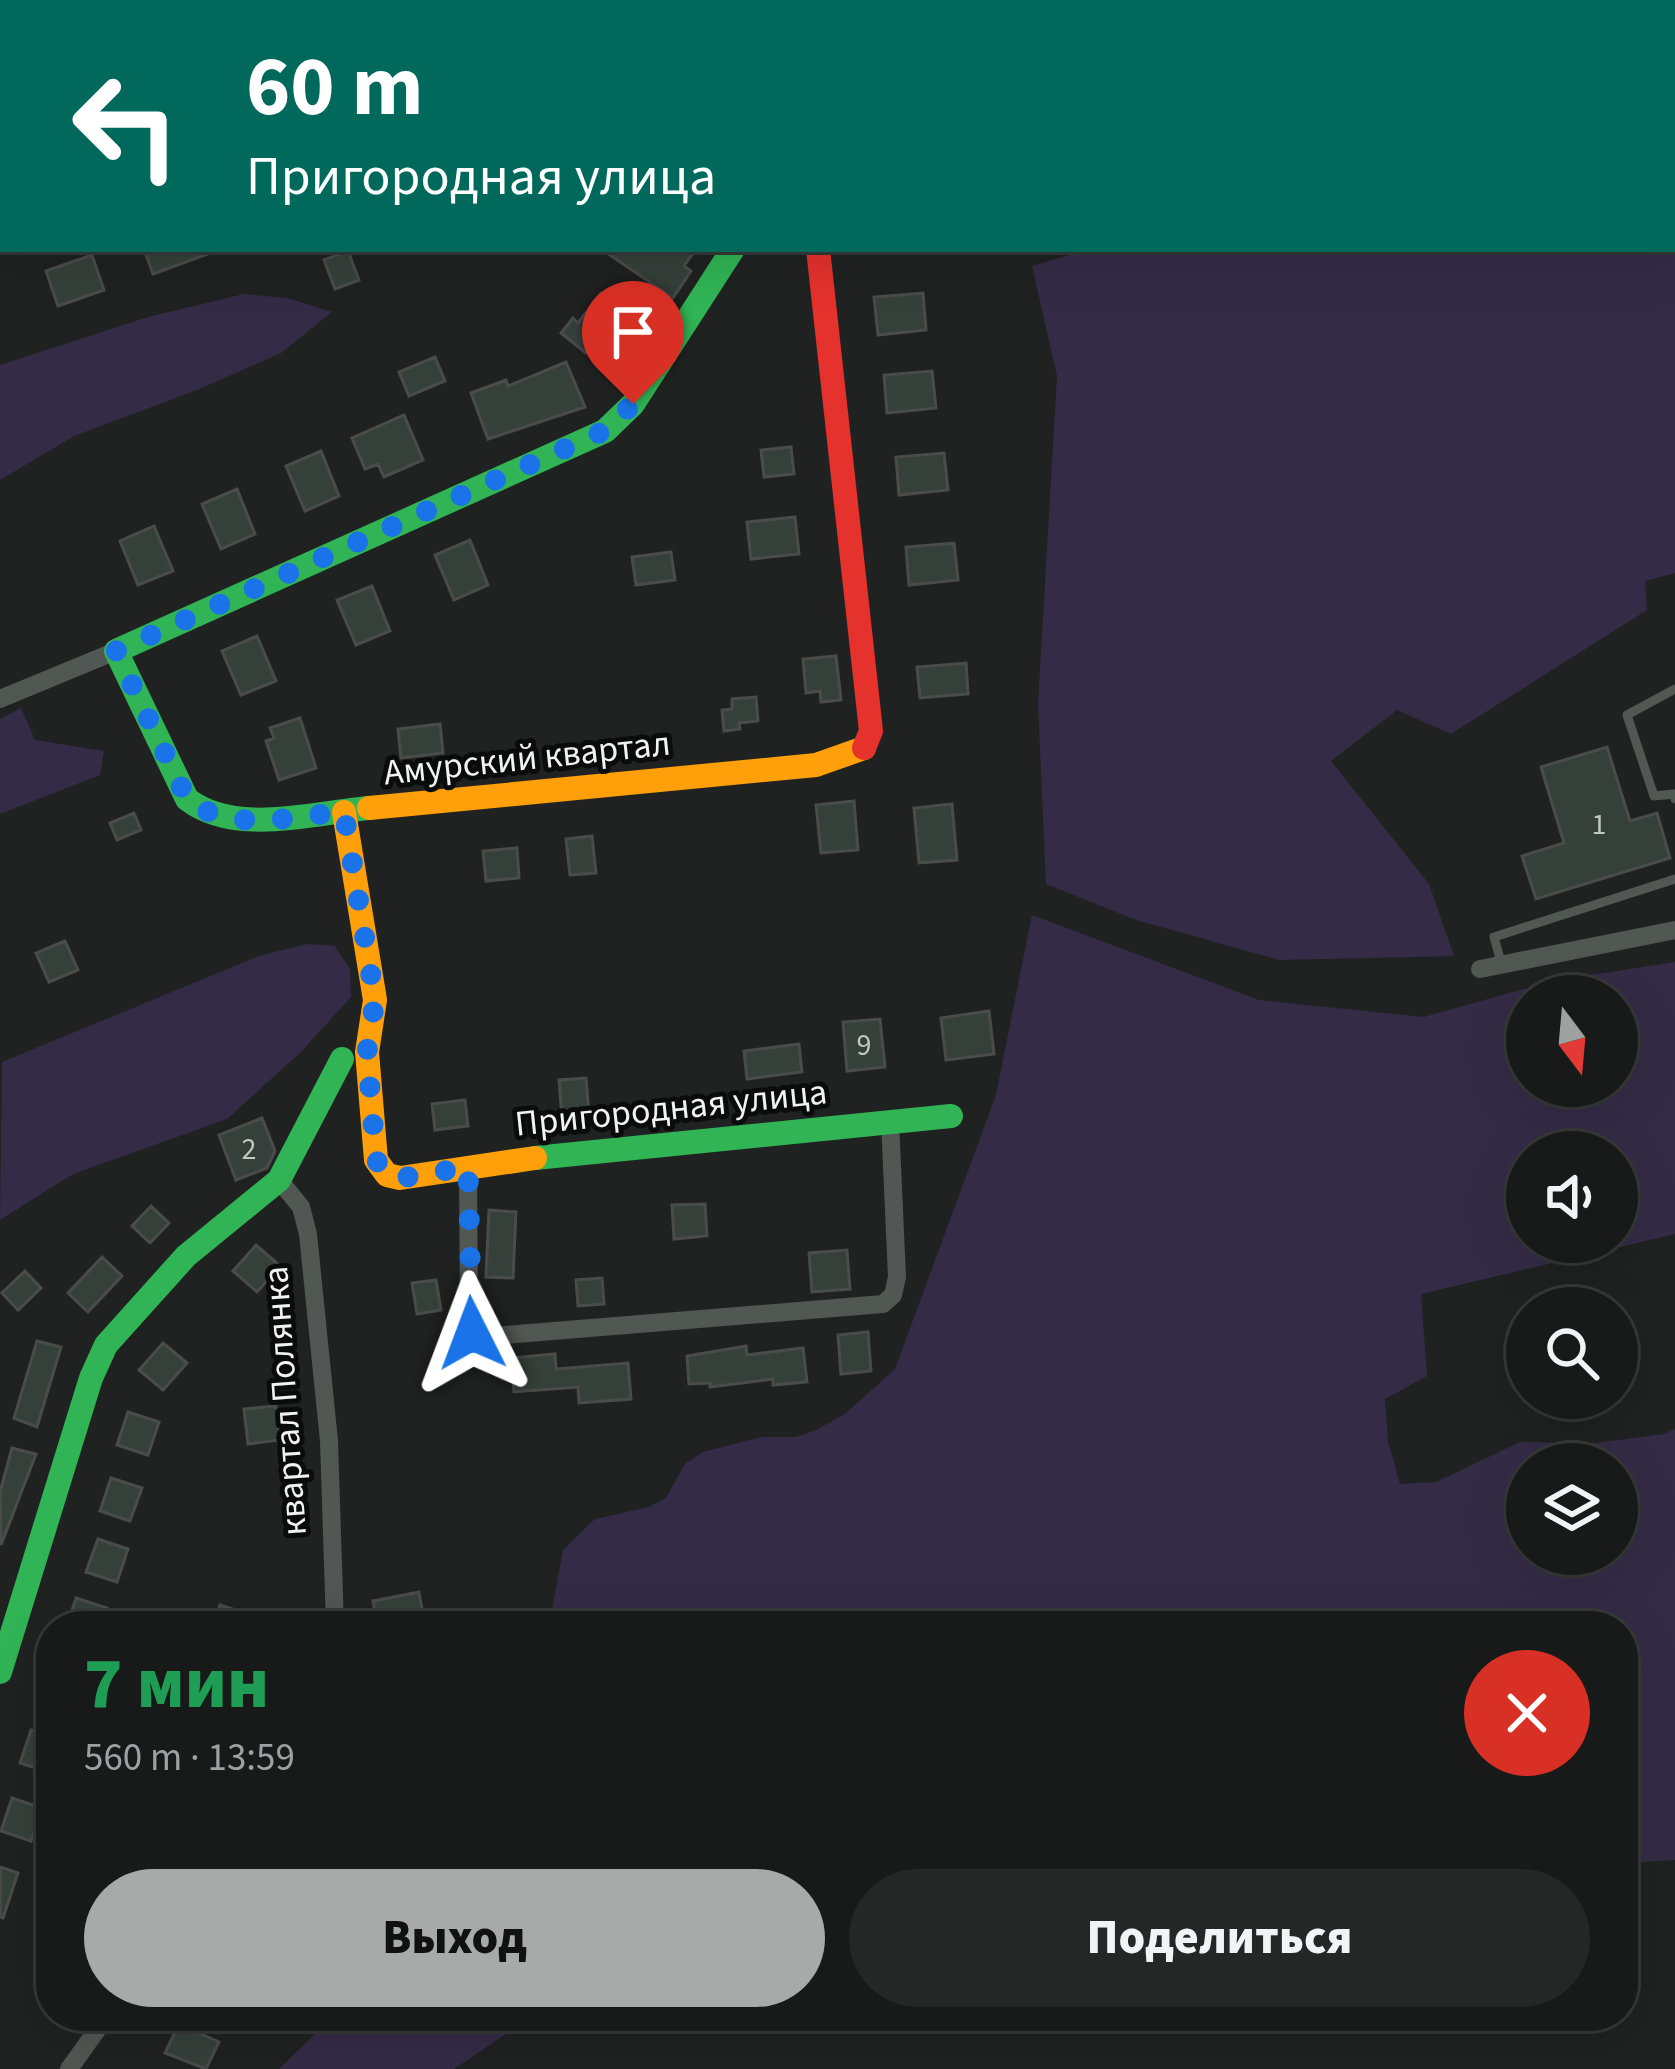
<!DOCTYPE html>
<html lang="ru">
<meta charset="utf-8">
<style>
body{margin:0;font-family:"Source Sans 3",sans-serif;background:#242725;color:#f1f3f6;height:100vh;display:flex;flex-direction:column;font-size:45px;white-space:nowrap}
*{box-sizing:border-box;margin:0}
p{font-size:39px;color:#9ea1a2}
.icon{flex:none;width:66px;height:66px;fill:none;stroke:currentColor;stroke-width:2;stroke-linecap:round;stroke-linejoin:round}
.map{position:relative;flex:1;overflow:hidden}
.sheet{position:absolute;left:36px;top:1611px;width:1602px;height:420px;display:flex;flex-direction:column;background:#171a18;border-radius:48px;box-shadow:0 12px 48px #0002,0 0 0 3px #363837}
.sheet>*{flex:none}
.banner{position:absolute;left:0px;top:0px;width:1677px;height:252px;box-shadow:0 12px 48px #0002,0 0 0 3px #363837;background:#00695c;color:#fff;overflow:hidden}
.needle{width:78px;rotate:164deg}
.buttons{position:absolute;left:1506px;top:975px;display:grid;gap:24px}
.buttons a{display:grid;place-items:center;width:132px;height:132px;border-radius:50%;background:#171a18;box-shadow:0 12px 48px #0002,0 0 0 3px #363837;font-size:60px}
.pin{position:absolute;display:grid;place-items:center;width:102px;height:102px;color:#fff;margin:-123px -51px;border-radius:50% 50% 50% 0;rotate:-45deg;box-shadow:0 0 12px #0007}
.pin .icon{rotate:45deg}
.me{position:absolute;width:132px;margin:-66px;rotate:357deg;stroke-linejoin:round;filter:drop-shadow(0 0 9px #0008)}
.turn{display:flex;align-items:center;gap:42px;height:252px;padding:0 48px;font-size:54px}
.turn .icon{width:156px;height:156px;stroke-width:2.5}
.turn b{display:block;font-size:84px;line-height:102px}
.round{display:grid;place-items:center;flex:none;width:126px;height:126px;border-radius:63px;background:#242725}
.head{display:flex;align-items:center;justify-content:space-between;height:204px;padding:0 48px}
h1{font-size:72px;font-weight:800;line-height:90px;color:#1e9e55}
.action{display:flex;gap:24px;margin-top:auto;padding:24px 48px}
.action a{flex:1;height:138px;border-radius:72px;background:#a7aaa8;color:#111;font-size:48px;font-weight:800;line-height:138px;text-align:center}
.action a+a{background:#242725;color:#f1f3f6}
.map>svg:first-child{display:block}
.green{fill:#342c46;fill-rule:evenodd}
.building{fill:#36403b;stroke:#4a4c4b;stroke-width:3}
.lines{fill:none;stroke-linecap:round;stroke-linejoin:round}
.lane{stroke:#515753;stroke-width:9}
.street{stroke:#515753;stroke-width:18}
.fast{stroke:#30b455;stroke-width:24}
.slow{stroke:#ff9f0a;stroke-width:24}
.jam{stroke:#e5322d;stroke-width:24}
.route{stroke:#1a73e8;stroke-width:21;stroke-dasharray:0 37.8}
.labels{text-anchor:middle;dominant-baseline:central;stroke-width:10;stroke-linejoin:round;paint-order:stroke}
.number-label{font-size:30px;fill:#c2c6c4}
.street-label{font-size:36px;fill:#f0f3f1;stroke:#090c0a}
</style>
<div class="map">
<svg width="1675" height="2069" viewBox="0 0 1675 2069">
<rect width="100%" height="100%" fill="#1f2220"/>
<path class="green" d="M0,0H241L3,3L0,141Z
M1227,0H1575L1578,3H1228Z
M1675,81V573L1645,581L1647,610L1451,734L1397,710L1331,761L1429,884L1454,956L1279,960L1136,920L1046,884L1038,704L1057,376L1032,266L1090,249H1674Z
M244,294L287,298L332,312L281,353L197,390L74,436L0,480V365L148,317Z
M21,708L35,740L104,751L100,775L0,814V719Z
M1032,915L1259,1000L1424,1017L1552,981L1675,962V1234L1421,1294L1427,1376L1385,1399L1388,1441L1400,1484L1436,1482L1520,1442L1595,1443L1664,1434L1675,1429V1860L1623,1863V1626H549L563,1550L595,1519L649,1507L666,1498L685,1464L703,1452L762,1437H796L816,1430L845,1414L895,1369L996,1095ZM1617,996V1086H1527V996ZM1617,1152V1242H1527V1152ZM1617,1464V1554H1527V1464Z
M307,944L335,946L350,969L351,997L301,1052L227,1119L73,1174L0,1220L2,1062L259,956Z
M333,2016H533L454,2069H279Z"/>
<path class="building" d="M144,249H216V251L153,274Z
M601,249H696L684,266L691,271L673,298Z
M348,251L359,280L335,289L324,260Z
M92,255L104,290L58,306L46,271Z
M601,293L619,306L586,353L561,333L573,318L578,323Z
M923,293L926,330L878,335L874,297Z
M435,357L445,381L409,396L399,372Z
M566,362L585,407L488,439L471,393L506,380L508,386Z
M932,371L936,408L887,413L884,375Z
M404,415L423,460L384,477L378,464L365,469L352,438Z
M791,447L794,474L764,477L761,450Z
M321,451L339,496L305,511L286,466Z
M944,453L948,490L899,495L896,457Z
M237,489L255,534L221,549L202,504Z
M795,517L799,554L751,559L747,522Z
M154,526L173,571L138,585L120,541Z
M470,540L488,585L454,600L435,555Z
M954,543L958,580L909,585L906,547Z
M671,552L675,580L636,585L632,557Z
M372,586L390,631L356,645L337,600Z
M257,636L276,681L241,695L222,651Z
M836,656L841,700L821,702L820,691L806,693L803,659Z
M966,663L968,694L920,698L917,667Z
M756,697L758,721L739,723L740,729L724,731L722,710L732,709V699Z
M300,718L316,768L279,780L266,741L274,738L270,728Z
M440,724L443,753L401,758L398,729Z
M1607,747L1630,821L1657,813L1670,858L1536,899L1522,856L1564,843L1541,767Z
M854,801L858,850L821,853L816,805Z
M952,804L957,860L919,863L914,808Z
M134,813L141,830L117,840L110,823Z
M592,836L596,873L570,875L566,839Z
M517,848L519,878L486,881L483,851Z
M65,941L78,970L49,982L36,953Z
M989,1011L994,1054L946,1060L941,1018Z
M880,1019L885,1067L847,1071L843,1022Z
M799,1044L802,1072L747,1079L744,1051Z
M586,1078L589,1114L562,1117L559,1080Z
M465,1100L468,1126L435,1130L432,1104Z
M262,1118L275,1151L267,1168L236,1180L219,1135Z
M705,1204L707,1236L674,1239L672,1205Z
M151,1206L169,1223L150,1243L132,1226Z
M489,1210L516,1212L513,1278L486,1277Z
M256,1245L280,1266L257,1292L233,1271Z
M847,1250L850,1289L812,1292L809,1253Z
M102,1257L122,1276L88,1312L68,1293Z
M25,1271L41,1288L18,1310L2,1293Z
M602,1278L604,1304L578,1306L576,1280Z
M436,1280L441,1310L417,1314L412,1283Z
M868,1332L871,1371L841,1374L838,1335Z
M37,1341L61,1347L37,1427L14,1418Z
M163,1343L187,1363L163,1390L139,1370Z
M746,1346L747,1355L803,1348L807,1382L773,1385V1379L710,1387V1383L689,1384L687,1356Z
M555,1354L556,1369L628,1363L631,1399L579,1403L578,1387L514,1392L511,1358Z
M276,1406L280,1440L248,1444L244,1409Z
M128,1412L159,1422L148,1455L117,1445Z
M12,1448L36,1454L1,1545L0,1492Z
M111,1478L142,1488L130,1521L100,1511Z
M98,1539L128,1549L117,1582L86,1572Z
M419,1592L425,1626H377L373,1601Z
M76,1598L107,1608L101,1626H67Z
M220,1605L275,1623V1626H214Z
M31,1730L51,1736V1773L20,1763Z
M12,1798L42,1808L31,1841L1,1831Z
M0,1867L18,1873L3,1918L0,1917Z
M179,2024L219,2042L206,2069L165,2053Z"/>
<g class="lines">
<path class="lane" d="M458,0L463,3
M1675,689L1627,715L1654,796L1674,794L1675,799
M1501,962L1494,937L1675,879"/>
<path class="street" d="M486,3L487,0
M896,3L898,0
M0,220H3
M0,699L116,651
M1480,969L1675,930
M468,1167L469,1316L472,1333L481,1337L883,1304L893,1295L897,1277L890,1121
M279,1180L301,1207L308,1234L329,1441L335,1626
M69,2069L107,2016"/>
<path class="fast" d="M369,808C312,813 234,836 187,799L116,651L605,431L633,404L733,249
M535,1158L951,1116
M0,1672L91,1378L106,1345L186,1256L279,1180L342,1059"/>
<path class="slow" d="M369,808L816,765L864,748
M344,812L375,1000L367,1052L376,1160L387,1175L400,1178L535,1158"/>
<path class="jam" d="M818,249L871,731L864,748"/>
</g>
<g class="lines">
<path class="route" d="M472,1333L468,1167L400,1178L387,1175L376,1160L367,1052L375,1000L344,812C292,816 230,834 187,799L116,651L604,431L633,404"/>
</g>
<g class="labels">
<g class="number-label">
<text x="1599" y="824">1</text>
<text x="864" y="1045">9</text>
<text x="249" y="1149">2</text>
</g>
<g class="street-label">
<text transform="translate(527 758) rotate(-6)">Амурский квартал</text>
<text transform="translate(671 1108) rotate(-6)">Пригородная улица</text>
<text transform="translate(285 1401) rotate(-94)">квартал Полянка</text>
</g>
</g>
</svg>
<div class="buttons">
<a><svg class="needle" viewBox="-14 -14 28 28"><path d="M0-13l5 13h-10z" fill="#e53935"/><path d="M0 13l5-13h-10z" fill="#9ea1a2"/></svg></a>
<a><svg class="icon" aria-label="sound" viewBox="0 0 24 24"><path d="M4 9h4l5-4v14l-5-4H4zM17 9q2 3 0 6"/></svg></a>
<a><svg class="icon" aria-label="search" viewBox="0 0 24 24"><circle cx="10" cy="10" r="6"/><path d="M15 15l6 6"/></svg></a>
<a><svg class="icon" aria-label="layers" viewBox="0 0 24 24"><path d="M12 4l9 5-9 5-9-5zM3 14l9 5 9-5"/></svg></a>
</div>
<div class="pin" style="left:633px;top:404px;background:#d93025"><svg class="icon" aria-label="arrive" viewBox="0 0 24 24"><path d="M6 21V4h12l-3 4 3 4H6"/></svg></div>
<svg class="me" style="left:472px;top:1333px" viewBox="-20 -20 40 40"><path d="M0-17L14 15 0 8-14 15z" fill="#1a73e8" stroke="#fff" stroke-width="4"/></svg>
<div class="banner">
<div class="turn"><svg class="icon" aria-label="left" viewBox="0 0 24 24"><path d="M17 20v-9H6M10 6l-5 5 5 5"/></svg><div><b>60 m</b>Пригородная улица</div></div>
</div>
<section class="sheet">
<div class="head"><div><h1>7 мин</h1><p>560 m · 13:59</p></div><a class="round" style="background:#d93025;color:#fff"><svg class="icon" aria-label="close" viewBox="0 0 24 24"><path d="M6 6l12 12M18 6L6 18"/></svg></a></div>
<div class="action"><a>Выход</a><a>Поделиться</a></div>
</section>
</div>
